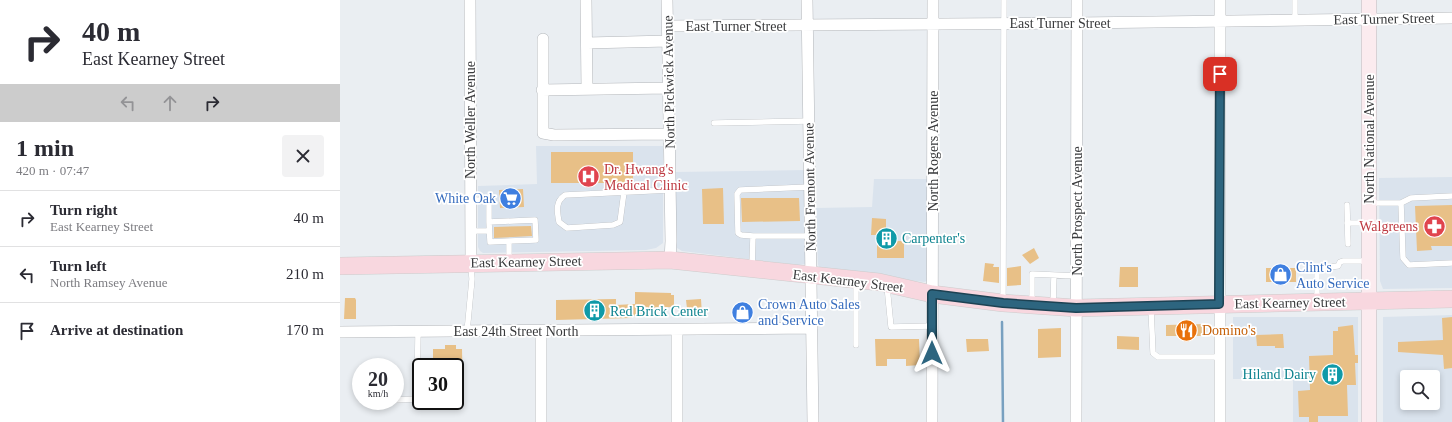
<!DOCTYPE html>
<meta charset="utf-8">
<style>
body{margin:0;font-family:Georgia,serif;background:#f2f2f3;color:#2b2b33;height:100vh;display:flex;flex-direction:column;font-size:15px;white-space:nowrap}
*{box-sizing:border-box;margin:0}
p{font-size:13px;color:#7c7c81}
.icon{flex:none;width:22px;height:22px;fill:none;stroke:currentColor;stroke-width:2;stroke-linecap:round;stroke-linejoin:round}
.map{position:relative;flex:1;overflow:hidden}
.panel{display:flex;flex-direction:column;background:#fff;width:340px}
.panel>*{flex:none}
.hud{background:#fff;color:#2b2b33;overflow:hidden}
.tools{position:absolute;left:1060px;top:370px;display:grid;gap:8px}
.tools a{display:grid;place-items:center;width:40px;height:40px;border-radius:4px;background:#fff;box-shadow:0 2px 6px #0003;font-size:20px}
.speed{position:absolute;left:12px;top:358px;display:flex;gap:8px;font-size:20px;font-weight:700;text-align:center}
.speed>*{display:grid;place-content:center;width:52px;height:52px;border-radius:50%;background:#fff;box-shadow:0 2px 6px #0003;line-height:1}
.speed small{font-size:10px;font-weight:400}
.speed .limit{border:2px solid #111;border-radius:6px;background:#fff;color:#111}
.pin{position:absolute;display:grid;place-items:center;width:34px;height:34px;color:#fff;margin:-17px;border-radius:8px;box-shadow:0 2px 6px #0006}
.me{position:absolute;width:44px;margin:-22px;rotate:0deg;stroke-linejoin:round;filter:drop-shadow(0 0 3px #0008)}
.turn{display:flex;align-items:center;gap:14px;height:84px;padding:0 16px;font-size:18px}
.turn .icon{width:52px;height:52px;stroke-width:2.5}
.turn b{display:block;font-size:28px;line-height:34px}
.lanes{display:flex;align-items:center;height:38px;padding:0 16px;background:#0003;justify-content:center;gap:20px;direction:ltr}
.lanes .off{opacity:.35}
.round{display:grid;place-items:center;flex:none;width:42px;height:42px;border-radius:4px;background:#f2f2f3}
.headline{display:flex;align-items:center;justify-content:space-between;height:68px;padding:0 16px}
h1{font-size:24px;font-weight:800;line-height:30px}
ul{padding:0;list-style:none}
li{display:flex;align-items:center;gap:12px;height:56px;padding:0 16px;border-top:1px solid #e1e1e2}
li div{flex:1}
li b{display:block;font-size:15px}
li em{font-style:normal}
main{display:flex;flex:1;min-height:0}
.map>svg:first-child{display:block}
.built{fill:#dae3ed;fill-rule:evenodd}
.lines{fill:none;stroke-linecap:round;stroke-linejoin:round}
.stream{stroke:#78a0c0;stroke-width:2.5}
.building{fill:#e8c087}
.lane-casing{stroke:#b3b6ba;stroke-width:6}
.street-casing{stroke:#b3b6ba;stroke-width:12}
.secondary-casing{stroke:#b3b6ba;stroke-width:16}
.primary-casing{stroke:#ccc;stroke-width:18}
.lane{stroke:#fff;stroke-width:5.5}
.street{stroke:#fff;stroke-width:11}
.secondary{stroke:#fbebef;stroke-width:15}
.primary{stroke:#f8d7df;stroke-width:17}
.route-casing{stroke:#1d4253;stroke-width:10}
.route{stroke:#2d657f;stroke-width:7}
.labels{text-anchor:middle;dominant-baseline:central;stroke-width:3.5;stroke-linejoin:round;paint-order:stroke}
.street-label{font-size:14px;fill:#393a3c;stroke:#fff}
.health-label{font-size:14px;fill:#be3a42;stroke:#fff;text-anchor:start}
.shop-label{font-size:14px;fill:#366cbe;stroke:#fff;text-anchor:start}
.culture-label{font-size:14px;fill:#0d838f;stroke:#fff;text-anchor:start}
.food-label{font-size:14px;fill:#c56008;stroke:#fff;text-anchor:start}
</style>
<main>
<section class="panel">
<div class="hud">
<div class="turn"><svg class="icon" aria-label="right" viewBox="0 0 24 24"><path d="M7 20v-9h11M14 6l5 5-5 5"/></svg><div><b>40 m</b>East Kearney Street</div></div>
<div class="lanes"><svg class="icon off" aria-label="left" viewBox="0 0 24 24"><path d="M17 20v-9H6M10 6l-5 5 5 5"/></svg><svg class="icon off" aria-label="ahead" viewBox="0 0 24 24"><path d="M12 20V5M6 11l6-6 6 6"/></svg><svg class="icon" aria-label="right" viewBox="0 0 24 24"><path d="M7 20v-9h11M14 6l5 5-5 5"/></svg></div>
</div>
<div class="headline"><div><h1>1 min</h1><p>420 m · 07:47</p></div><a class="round"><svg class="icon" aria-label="close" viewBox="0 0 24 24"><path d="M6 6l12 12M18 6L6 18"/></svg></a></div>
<ul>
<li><svg class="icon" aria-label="right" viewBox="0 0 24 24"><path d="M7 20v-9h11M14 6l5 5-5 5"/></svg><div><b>Turn right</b><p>East Kearney Street</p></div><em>40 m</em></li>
<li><svg class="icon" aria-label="left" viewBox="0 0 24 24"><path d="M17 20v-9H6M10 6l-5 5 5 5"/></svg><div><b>Turn left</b><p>North Ramsey Avenue</p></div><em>210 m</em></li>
<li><svg class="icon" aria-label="arrive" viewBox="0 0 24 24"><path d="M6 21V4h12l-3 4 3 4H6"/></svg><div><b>Arrive at destination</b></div><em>170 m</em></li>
</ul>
</section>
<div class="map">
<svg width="1112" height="422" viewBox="0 0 1112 422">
<rect width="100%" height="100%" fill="#eaeef2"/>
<path class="built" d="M196,146H323V243L316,248L306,250L143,253L140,251L138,247V186L197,184Z
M466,170L467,264L458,265L342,251L337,248L334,238L335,172Z
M1112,177V288L1043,289L1040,281L1039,178Z
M534,179H587V281L584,282L481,269L478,265L476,208L532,207Z
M1112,315V422H1043V317ZM1067,377H1093V403H1067Z
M893,317H1018V422H953V379H893Z"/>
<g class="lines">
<path class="stream" d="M662,322L663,422"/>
</g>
<path class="building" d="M211,152H293V183H211Z
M383,188L384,224H363L362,189Z
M183,189L184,207L160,208L159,190Z
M401,198H459L460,221L402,222Z
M1112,205V246H1091L1092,250L1077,251L1075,206Z
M532,218L546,219V230H554V241H564V258H537V235H531Z
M191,226L192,236L154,238V227Z
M694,248L699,258L690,264L682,255Z
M645,263L654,264L653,267H659V283L643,281Z
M681,266V285L667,286V268Z
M780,267H798V287H779Z
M926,268H956V282H926Z
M295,292L331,293V295H334V307L306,308V316H291L292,318L216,320V300L276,299V305L295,304Z
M5,298H15L16,300V319H4Z
M361,299L362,315H357L358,317H348L346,300Z
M1112,317V368L1104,369L1103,355L1058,352V342L1103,340L1102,318Z
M867,324V336H826V325Z
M1013,325L1015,355H1018V363H1015L1016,385H1007L1008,416H978V422H969V417H959L958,391L970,390L969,356L993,355V331H998V327Z
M721,328V357L698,358V329Z
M943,334L944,348H935V346H917L916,335Z
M777,336L799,337V350L777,349Z
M535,339H579L580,365L566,366V359H547V366H536Z
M626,339H648L649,351L627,352Z
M105,345H116V349H122L123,396H115V367L93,366V349H105Z"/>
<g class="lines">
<defs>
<path id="lane" d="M955,0V20
M374,123L469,121
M284,192L280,222L273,225L227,228L219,222C217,211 215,202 225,195L330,190
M130,200H149V222
M1030,203H1061L1063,258L1069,265L1112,263
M1061,203L1071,198L1112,196
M1007,205L1008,244
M1007,223H1029
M130,231H149
M413,236H470
M169,260V241L196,240L195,220L149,222L150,242L169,241
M412,267L413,236L401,235L398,233L397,194L400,190L470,187
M516,280V345
M547,286L551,327L592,326
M977,300V268L998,266L1000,262L1003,261H1027
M663,302L664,0
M692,303V274L737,276
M713,304L714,275
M811,309L813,353L818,357H879
M127,332L132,279L131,265
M55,400L77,399L78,332"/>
<path id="street" d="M130,0L131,263
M246,0L247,89
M327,0L331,241L330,260
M467,0L473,422
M328,26L737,23L1112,18
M203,39V133L214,135L330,134
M247,43L328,41
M202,90L328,88
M337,330V422
M0,332L472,328
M201,422V331
M592,422L593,0
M736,422L737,0
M880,422V0"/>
<path id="secondary" d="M1029,0V422"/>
<path id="primary" d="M0,266L330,260L539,282L592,294L663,303L736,308L1112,299"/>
</defs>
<use href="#lane" class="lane-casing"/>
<use href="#street" class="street-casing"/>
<use href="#secondary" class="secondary-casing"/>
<use href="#primary" class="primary-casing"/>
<use href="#lane" class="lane"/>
<use href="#street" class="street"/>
<use href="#secondary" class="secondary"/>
<use href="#primary" class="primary"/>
</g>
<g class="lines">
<defs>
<path id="route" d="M592,353V294L663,303L736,308L879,304L880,74"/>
</defs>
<use href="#route" class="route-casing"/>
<use href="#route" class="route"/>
</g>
<defs>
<symbol id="hospital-disc" viewBox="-11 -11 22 22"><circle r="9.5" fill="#e0444e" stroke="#fff"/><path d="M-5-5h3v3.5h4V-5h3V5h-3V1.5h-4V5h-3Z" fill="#fff"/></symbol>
<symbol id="supermarket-disc" viewBox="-11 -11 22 22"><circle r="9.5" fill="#3f7fe0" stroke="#fff"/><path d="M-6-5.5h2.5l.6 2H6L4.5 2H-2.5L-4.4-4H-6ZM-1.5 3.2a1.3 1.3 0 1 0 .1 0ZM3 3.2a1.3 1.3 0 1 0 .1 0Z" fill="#fff"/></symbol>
<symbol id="pharmacy-disc" viewBox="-11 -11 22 22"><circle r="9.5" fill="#e0444e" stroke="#fff"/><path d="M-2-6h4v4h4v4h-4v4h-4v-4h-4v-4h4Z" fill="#fff"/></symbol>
<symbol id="building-disc" viewBox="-11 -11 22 22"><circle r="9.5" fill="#0f9aa8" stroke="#fff"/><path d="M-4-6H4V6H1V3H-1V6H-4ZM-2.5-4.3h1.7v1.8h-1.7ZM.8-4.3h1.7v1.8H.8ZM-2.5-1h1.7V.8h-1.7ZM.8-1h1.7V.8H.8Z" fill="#fff"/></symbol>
<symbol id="shop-disc" viewBox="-11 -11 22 22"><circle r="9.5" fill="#3f7fe0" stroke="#fff"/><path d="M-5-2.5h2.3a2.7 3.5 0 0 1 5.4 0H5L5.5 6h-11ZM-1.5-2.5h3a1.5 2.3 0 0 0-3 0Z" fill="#fff"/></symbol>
<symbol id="restaurant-disc" viewBox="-11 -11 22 22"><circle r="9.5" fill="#e8710a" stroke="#fff"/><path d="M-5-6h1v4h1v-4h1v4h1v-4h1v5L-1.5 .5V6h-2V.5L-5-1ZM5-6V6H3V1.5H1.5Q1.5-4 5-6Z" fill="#fff"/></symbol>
</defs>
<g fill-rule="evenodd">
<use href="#hospital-disc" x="236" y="164" width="25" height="25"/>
<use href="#supermarket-disc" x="158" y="186" width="25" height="25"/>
<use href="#pharmacy-disc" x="1082" y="214" width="25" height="25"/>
<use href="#building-disc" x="534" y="226" width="25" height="25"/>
<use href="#shop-disc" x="928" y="262" width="25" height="25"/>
<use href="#building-disc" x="242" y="298" width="25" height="25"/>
<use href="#shop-disc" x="390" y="300" width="25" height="25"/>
<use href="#restaurant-disc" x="834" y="318" width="25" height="25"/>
<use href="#building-disc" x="980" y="362" width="25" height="25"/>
</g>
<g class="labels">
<g class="street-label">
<text transform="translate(1044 19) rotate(-1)">East Turner Street</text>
<text x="720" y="23">East Turner Street</text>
<text x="396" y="26">East Turner Street</text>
<text transform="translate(329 82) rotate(-91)">North Pickwick Avenue</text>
<text transform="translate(130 120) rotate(-90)">North Weller Avenue</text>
<text transform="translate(1029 139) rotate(-90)">North National Avenue</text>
<text transform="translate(593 151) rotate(-90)">North Rogers Avenue</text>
<text transform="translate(470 187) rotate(-91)">North Fremont Avenue</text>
<text transform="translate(737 211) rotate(-90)">North Prospect Avenue</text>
<text transform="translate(186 262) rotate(-1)">East Kearney Street</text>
<text transform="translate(508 281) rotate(7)">East Kearney Street</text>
<text transform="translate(950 303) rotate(-1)">East Kearney Street</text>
<text x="176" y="331">East 24th Street North</text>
</g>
<g class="health-label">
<text x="264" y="169">Dr. Hwang's<tspan x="264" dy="16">Medical Clinic</tspan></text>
<text x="1078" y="226" text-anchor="end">Walgreens</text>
</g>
<g class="shop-label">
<text x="156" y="198" text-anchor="end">White Oak</text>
<text x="956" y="267">Clint's<tspan x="956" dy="16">Auto Service</tspan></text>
<text x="418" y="304">Crown Auto Sales<tspan x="418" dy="16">and Service</tspan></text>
</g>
<g class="culture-label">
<text x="562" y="238">Carpenter's</text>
<text x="270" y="311">Red Brick Center</text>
<text x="976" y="374" text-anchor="end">Hiland Dairy</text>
</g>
<g class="food-label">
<text x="862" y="330">Domino's</text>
</g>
</g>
</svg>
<div class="tools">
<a><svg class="icon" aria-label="search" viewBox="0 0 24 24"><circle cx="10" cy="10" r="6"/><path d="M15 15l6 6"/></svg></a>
</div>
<div class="speed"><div>20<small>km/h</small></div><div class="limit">30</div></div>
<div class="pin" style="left:880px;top:74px;background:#d93025"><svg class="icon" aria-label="arrive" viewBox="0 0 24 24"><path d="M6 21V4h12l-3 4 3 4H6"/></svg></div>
<svg class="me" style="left:592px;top:353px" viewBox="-20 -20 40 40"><path d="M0-17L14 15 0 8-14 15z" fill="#2d657f" stroke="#fff" stroke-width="4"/></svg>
</div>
</main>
